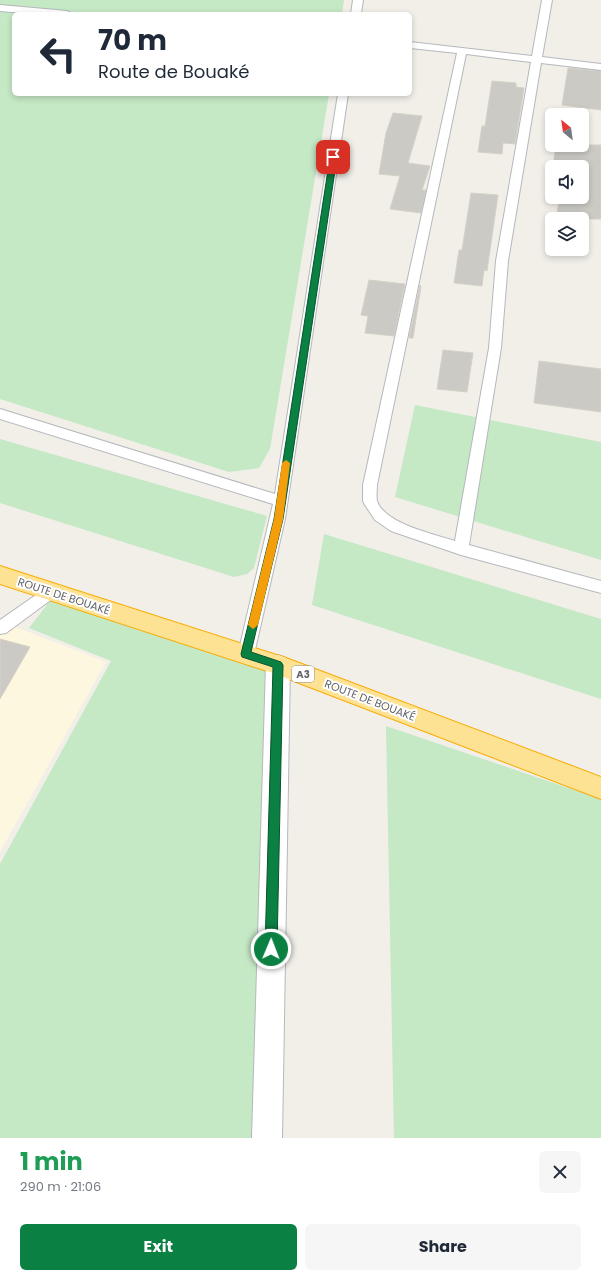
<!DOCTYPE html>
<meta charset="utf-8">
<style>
body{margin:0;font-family:Poppins,sans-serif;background:#f6f6f7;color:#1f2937;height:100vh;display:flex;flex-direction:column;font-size:15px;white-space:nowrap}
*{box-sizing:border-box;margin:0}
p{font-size:13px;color:#747a83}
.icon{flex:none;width:22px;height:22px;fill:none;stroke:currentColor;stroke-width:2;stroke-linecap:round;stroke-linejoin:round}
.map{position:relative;height:1138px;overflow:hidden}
.side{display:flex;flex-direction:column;background:#fff;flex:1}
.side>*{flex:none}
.top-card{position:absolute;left:12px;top:12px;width:400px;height:84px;border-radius:6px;box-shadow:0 2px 6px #0003;background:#fff;color:#1f2937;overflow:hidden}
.needle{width:26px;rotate:331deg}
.fabs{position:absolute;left:545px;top:108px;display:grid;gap:8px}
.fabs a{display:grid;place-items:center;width:44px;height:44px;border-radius:6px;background:#fff;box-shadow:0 2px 6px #0003;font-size:20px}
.pin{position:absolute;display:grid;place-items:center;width:34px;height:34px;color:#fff;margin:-17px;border-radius:8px;box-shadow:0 2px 6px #0006}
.me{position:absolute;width:44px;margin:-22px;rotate:1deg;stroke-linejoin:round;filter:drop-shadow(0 0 3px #0008)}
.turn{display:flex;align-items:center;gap:14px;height:84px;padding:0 20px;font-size:18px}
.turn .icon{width:52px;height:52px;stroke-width:2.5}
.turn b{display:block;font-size:28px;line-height:34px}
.round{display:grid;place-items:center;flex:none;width:42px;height:42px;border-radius:6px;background:#f6f6f7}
.head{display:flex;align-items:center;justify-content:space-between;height:68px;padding:0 20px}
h1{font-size:24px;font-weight:700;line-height:30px;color:#1e9e55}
.action{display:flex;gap:8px;margin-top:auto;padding:8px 20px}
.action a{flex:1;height:46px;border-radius:6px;background:#0b8043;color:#fff;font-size:16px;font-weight:700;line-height:46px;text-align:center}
.action a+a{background:#f6f6f7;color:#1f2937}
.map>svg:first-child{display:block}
.commercial{fill:#fef7e0}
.green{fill:#c5e8c5}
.building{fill:#cccac5;stroke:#d6d1c6}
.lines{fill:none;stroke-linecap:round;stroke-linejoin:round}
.lane-casing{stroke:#b5b8bc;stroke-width:2}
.street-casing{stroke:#b5b8bc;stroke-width:2}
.highway-casing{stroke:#f9ab00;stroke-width:2}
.lane{fill:#fff;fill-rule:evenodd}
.street{fill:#fff;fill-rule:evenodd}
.highway{fill:#fde293;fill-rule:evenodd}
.route{fill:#0b8043;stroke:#07532c}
.slow{fill:#f59e0b}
.labels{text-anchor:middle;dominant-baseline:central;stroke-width:4;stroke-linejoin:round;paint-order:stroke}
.shield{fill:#fff;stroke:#8f9295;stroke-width:1}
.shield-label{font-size:10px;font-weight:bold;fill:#5f6368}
.street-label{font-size:11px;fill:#5f6368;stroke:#fff}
</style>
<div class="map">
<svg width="601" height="1138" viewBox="0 0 601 1138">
<rect width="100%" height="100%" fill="#f1efe8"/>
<path class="commercial" d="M0,621L106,662L0,852Z"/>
<path class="green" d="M0,0H344L342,14H14V94H329L270,449L259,468L229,472L0,399Z
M415,405L601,442V560L395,497Z
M0,439L267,516L254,568L247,574L234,577L0,503Z
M324,534L601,619V699L312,605Z
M53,597L273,667L252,1138H0V864L111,661L29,628Z
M386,726L601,799V1138H394Z"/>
<path class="building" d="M568,68L601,71V110L562,105Z
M492,81L516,83V87L524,88L515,144L503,143L502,154L478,152L482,126H485Z
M393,113L422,116L408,163L430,166L422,190H426L421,213L390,209L400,176L379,174L386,133Z
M556,145H601V219H556L559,201L545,199L549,177H551L552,171V197H582V167H553Z
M471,193L498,195L487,271L484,270L482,286L454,283L459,250H462Z
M369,280L405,284L394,336L365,333L368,316L361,315Z
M420,285L421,286L413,338H409Z
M443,350L473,353L467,392L437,389Z
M539,361L601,369V412L534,403Z
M0,639L30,647L0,699Z"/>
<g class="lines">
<defs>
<path id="lane" d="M353,0H363L361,14H351Z
M542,0H552L542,57L601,64V70L541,63L508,261L501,348L469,545L601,581V593L461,555L391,531L375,520L365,505L363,501V485L457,53L410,48V42L532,56ZM466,54L531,62L496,261L489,348L455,541C434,534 385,524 377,501C376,496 377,489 377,485Z
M0,5L67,11L72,14H36L0,11Z
M338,94H348L285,519L254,654L252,659L246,661L240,659L238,654L273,504L0,419V409L275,494Z
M51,586L56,588L59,592L56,596L6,633L0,634V620L46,588Z"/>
<path id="street" d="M278,655L286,658L290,665L282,1138H252L266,665L270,658Z"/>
<path id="highway" d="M0,566L286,658L601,777V799L273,673L0,584Z"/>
</defs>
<use href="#lane" class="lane-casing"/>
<use href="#street" class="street-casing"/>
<use href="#highway" class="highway-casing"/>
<use href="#lane" class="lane"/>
<use href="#street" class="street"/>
<use href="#highway" class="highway"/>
</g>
<path class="route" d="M333,155L337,157L283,519L251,652L281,662L283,665L277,949L275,953L271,954L267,953L265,949L273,667L242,657L241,654L274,519L330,157Z"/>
<path class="slow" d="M286,460L290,463L283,519L258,625L253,629L248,625L274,519L282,463Z"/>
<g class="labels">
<rect class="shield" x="292" y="666" width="22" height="16" rx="3"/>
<g class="shield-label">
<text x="303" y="674">A3</text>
</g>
<g class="street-label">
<text transform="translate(64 596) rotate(18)">ROUTE DE BOUAKÉ</text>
<text transform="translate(370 700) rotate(21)">ROUTE DE BOUAKÉ</text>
</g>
</g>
</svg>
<div class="fabs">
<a><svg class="needle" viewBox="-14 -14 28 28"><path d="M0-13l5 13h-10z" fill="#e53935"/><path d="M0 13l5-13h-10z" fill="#747a83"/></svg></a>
<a><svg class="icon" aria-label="sound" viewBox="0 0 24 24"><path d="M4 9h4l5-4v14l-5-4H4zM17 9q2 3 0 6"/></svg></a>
<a><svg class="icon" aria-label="layers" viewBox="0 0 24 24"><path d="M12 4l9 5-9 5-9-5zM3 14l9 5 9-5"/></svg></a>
</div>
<div class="pin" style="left:333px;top:157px;background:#d93025"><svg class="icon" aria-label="arrive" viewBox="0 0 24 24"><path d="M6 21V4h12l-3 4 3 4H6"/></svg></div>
<svg class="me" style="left:271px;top:949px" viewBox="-20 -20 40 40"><circle r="17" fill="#0b8043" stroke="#fff" stroke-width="3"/><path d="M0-11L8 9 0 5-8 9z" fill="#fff"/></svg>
<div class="top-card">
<div class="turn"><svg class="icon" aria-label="left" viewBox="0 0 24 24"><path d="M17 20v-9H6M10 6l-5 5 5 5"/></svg><div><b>70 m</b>Route de Bouaké</div></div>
</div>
</div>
<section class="side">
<div class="head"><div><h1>1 min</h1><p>290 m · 21:06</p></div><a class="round"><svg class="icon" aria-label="close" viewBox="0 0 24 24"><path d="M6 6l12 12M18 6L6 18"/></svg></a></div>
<div class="action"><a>Exit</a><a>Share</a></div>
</section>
